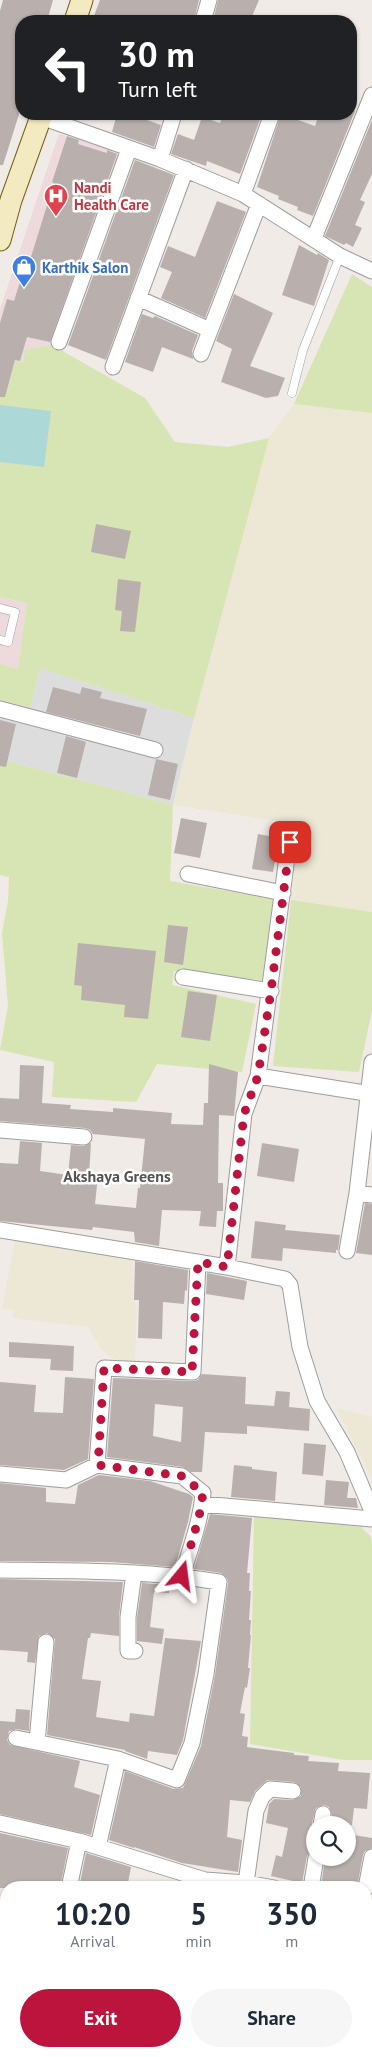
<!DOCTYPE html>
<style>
body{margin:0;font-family:"PT Sans",sans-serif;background:#f6f6f7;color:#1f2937;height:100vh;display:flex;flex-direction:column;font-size:19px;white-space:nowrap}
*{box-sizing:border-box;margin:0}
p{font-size:16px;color:#747a83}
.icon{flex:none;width:28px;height:28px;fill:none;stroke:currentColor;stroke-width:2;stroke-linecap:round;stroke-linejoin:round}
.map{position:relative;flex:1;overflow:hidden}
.drawer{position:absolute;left:0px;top:1881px;width:372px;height:176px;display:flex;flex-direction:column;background:#fff;border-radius:20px 20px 0 0;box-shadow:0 1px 4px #0004}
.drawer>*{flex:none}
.banner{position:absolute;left:15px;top:15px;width:342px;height:105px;border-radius:20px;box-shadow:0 1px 4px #0004;background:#202124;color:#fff;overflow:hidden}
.buttons{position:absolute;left:306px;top:1816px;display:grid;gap:10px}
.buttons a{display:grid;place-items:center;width:50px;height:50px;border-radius:50%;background:#fff;box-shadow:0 1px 4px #0004;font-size:25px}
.pin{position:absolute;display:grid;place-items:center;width:42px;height:42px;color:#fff;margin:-21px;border-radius:10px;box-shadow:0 2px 8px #0006}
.me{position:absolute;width:55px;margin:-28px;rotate:16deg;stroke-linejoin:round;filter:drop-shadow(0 0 4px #0008)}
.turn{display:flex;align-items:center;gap:18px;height:105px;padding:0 20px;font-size:22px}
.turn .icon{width:65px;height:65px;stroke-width:2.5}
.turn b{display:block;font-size:35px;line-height:42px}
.eta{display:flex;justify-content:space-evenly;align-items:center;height:85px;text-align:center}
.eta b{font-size:30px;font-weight:800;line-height:35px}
.cta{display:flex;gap:10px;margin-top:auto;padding:10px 20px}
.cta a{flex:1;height:58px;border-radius:30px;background:#bc143d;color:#fff;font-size:20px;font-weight:800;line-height:58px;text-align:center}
.cta a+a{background:#f6f6f7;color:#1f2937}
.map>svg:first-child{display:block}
.residential{fill:#dedddd}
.commercial{fill:#eed9dd}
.farmland{fill:#ece8d5}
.grass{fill:#d7e4b3}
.water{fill:#acd9d8}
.building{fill:#b9b0ad;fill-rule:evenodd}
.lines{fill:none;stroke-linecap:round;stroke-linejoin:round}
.lane-casing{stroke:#9d9d9d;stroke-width:9}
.street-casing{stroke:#9d9d9d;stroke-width:17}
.secondary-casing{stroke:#6e6110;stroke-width:23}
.lane{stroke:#fff;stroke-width:8}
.street{stroke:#fff;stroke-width:15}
.secondary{stroke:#f4eac1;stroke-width:21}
.route{stroke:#bc143d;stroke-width:9;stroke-dasharray:0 16.2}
.labels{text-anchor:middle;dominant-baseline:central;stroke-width:5;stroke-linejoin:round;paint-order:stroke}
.health-label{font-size:15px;font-weight:bold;fill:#be3a42;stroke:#fff;text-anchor:start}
.shop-label{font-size:15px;font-weight:bold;fill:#366cbe;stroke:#fff;text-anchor:start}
.neighbourhood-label{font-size:16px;font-weight:bold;fill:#535353;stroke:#fff}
</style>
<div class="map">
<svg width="372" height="2057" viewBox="0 0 372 2057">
<rect width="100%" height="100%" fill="#f0ebe7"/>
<path class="residential" d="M40,668L194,718L173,805L0,759V700L30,708Z"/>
<path class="commercial" d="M59,134L123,151L52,345L25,350L23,363L14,362L7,389L0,388V309Z
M0,597L27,603L18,669L0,664Z"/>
<path class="farmland" d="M294,404L372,413V912L291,900L297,824L173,805L194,718L269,438Z
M15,1241L133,1259V1301L137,1302L135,1362L113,1359L102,1350L88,1327L13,1318L12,1309H2Z
M336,1408L372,1417V1479Z"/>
<path class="grass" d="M352,274L372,287V413L294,404Z
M52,345L145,398L175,442L228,447L269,438L194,718L40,668L30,708L0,700V664L18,669L27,603L0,597V388L7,389L15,361L23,363L25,350Z
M0,759L173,805L170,881L274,899L264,980L174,971L172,985L256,1004L242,1072L157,1064L136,1102L52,1097L54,1062L0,1050L8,1006L2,933L8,901L9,877L0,875Z
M291,900L372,912V1010L359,1072L273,1066Z
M254,1515L361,1527L370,1536L372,1543V1760H344L250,1744Z
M0,1899L6,1900V1950H2L3,1937H0Z"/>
<path class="water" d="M0,405L51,411L44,467L0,462Z"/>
<path class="building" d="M3,0H53L47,21H21V108L3,165H0V11Z
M100,0H199L194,21H92Z
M218,0H259L250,21H213Z
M351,110L355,111L313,216L297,210L298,207L278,199L279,196L257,187L281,114L315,126L319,114H351Z
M117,114H149L147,120L161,125L154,147L112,132Z
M223,114H262L240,174L207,161L206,166L171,154L178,134L194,140L202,117L220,123Z
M372,120V174L360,200L365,202L355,225L362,228L353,247L346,243L344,245L325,236Z
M67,136L79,140L78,144L107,153V150L117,154L50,342L27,337L20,361L15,360L5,397H0V323L7,299L14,301L22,275L25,276L54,183L52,182Z
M135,160L174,175L106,360L68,345Z
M217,201L246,212L205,318L161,298L172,272L160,267L168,246L195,257Z
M299,245L317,255L318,253L329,260L314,306L282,295Z
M234,294L273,313L250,366L285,378L278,396L266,398L221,382L232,349L216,341Z
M142,314L153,318L155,316L198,335L192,351L193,359L162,347L153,372L125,362Z
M96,524L131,531L125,559L91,552Z
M118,579L141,582L135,632L120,631L122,611L115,610Z
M53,687L80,694L82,687L102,692L100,698L147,709L140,736L46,712Z
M0,720L16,724L6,767L0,766Z
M66,736L86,742L77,778L57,773Z
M156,759L178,764L170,800L148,795Z
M181,818L207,823L200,858L174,853Z
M258,834L279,838L273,872L252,869Z
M168,925L188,927L183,965L164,962Z
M78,943L156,951L148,1019L124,1017L125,1005L81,1000L82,986L74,985Z
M188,991L217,995L210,1041L181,1037Z
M209,1064L238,1072L234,1116L219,1115L218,1183H223V1211H217L216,1227L199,1226L201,1211L162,1210L159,1246L135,1242L134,1232L93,1227L92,1230L0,1221V1163L18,1164L20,1141L42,1143L40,1171L68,1175L71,1145L84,1146L91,1143L89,1175L98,1176L95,1204L136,1208L138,1188H140L145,1139L93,1134L90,1130L85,1128L0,1121V1098L19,1099L20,1065L44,1066L42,1103L71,1105L70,1109L113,1112V1108L172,1113L171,1124L203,1125L204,1103H208Z
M262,1143L299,1149L294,1182L257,1176Z
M365,1203L372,1204V1255L356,1253Z
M255,1221L286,1225L285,1230L340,1235L338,1250H336V1253L283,1248L282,1261L251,1258Z
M135,1261L188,1270L187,1291L185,1290L184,1304L163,1302L162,1339L138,1338L139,1300H134Z
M207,1273L247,1281L244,1300L206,1294Z
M9,1342L74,1346L73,1371L50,1370L51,1359L9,1357Z
M202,1374L246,1377L245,1404L274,1406L276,1391L290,1392L289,1407L310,1409L309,1431L247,1426V1434L205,1432L202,1472H191L183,1467L107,1457L113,1378L193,1381L198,1380ZM155,1404L183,1407L181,1442L153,1436Z
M65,1377L94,1379L88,1459L64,1470L0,1465V1382L36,1385L34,1412L63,1413Z
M304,1443L326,1445L323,1476L302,1474Z
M234,1465L252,1467V1469L277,1472L275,1501L231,1497Z
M99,1475L150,1481L189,1494L193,1497L188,1522L175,1567L110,1562L0,1561V1483L46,1488V1502L75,1504L78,1485Z
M326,1480L349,1482L347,1498H356L358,1508L324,1505Z
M210,1514L252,1518L247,1573H250L249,1591H251L249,1620H251L250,1635H251L248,1668H250L247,1688L245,1687L240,1713L245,1714L242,1736L248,1737L247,1747L294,1753V1755L309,1756L308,1761L339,1763L338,1771L370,1773L367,1809L354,1808L352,1825H331L332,1815L329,1807L324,1805L316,1808L312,1823L314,1832L311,1850L307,1856L302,1883L271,1876L276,1855L282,1857L288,1828L266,1823L269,1804L274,1799L293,1800L301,1796V1787L294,1782L267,1780L255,1791L250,1802L230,1800L227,1837L242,1840L238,1872L182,1863L134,1847V1848L109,1840L125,1771L174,1789L183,1788L201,1746L215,1675L228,1583L227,1578L221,1573L194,1569Z
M0,1579L123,1582L119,1616V1636L91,1633L90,1638H88L82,1679L101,1681L96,1717L129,1722L130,1713L154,1716L165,1638L201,1641L183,1740L177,1755L148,1751L147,1759L125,1751V1750L47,1735L55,1639L47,1633L39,1636L35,1663L27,1662L28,1652L0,1650Z
M142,1583L170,1585L169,1593L154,1592L150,1627L164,1629L162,1644L137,1641V1618Z
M16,1709L30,1710L29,1731L17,1729L9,1731L7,1740L10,1745L80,1761L74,1787L100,1795L91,1835L0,1814V1721L15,1722Z
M0,1833L68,1848L60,1888H0Z
M348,1834L372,1838V1848L365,1851L363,1855L357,1888L321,1887L325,1858H348Z
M86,1853L131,1867L127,1888H79Z"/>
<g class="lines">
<defs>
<path id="lane" d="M292,393L303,350L340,256
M0,608L15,612L8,642L0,640"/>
<path id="street" d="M203,21L209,0
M41,117L160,159L243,194L340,256L372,271
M160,159L174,114
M243,194L272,114
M314,238L372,95
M138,298L210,330
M59,342L129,149
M201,354L259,204
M113,367L186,169
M0,709L155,750
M188,874L283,893
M183,977L271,991
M258,1076L372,1094
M0,1130L84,1137
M357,1193L372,1195
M0,1230L227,1267L285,1279L290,1285L300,1347L317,1401L347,1452L372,1511
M347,1251L357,1193L372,1062
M227,1267L244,1114L258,1076L289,842
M97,1465L104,1368L193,1372L198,1262
M0,1474L66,1480L97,1465L182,1476L203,1493C201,1521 190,1549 182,1576
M202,1504L372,1519
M0,1570C73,1571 147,1570 219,1582L206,1674L192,1743L177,1780L118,1759L16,1738
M134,1573L128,1617V1651H135
M37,1742L46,1642
M0,1823L79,1841L205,1880L246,1883L274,1888
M321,1825L323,1814
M98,1847L118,1759
M246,1883L256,1811L262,1797L270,1789L293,1791
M69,1888L79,1841
M311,1888L316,1858
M366,1888L372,1857
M366,1906L372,1908
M366,2034H372
M0,2051H6
M83,2051L124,2057
M154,2051L177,2056
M307,2057V2051"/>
<path id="secondary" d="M75,21L82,0
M0,240L11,200L42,114"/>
</defs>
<use href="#lane" class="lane-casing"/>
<use href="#street" class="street-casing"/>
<use href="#secondary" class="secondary-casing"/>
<use href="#lane" class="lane"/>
<use href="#street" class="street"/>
<use href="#secondary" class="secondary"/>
</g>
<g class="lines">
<path class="route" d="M182,1576L199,1517L203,1493L182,1476L98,1465L104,1368L192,1372L198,1262L227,1267L244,1114L258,1076L271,991L290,842"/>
</g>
<defs>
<symbol id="hospital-pin" viewBox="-11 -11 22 30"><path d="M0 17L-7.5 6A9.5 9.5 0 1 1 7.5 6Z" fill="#e0444e" stroke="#fff"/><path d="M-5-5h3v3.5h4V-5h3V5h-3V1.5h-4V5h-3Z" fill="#fff"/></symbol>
<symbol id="shop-pin" viewBox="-11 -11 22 30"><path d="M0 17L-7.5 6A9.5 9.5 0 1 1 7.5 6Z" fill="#3f7fe0" stroke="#fff"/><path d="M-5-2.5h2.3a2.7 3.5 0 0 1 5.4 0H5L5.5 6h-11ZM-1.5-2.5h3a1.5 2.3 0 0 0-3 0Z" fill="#fff"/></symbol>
</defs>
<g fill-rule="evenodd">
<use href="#hospital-pin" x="42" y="182" width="28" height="38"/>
<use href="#shop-pin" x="10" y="253" width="28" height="38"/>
</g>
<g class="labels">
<g class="health-label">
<text x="74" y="187">Nandi<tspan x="74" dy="17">Health Care</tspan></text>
</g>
<g class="shop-label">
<text x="42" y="267">Karthik Salon</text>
</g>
<g class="neighbourhood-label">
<text x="117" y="1176">Akshaya Greens</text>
</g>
</g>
</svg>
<div class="buttons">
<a><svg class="icon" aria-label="search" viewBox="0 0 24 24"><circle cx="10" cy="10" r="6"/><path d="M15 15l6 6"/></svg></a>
</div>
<div class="pin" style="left:290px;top:842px;background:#d93025"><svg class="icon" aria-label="arrive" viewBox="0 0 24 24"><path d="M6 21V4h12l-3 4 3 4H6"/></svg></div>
<svg class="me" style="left:182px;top:1576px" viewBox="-20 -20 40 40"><path d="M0-17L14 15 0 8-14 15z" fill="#bc143d" stroke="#fff" stroke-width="4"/></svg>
<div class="banner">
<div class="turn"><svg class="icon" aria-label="left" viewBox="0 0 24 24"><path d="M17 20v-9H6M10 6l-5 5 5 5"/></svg><div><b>30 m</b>Turn left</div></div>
</div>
<section class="drawer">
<div class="eta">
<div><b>10:20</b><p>Arrival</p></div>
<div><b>5</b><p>min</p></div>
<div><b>350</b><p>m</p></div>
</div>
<div class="cta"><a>Exit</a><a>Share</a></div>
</section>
</div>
